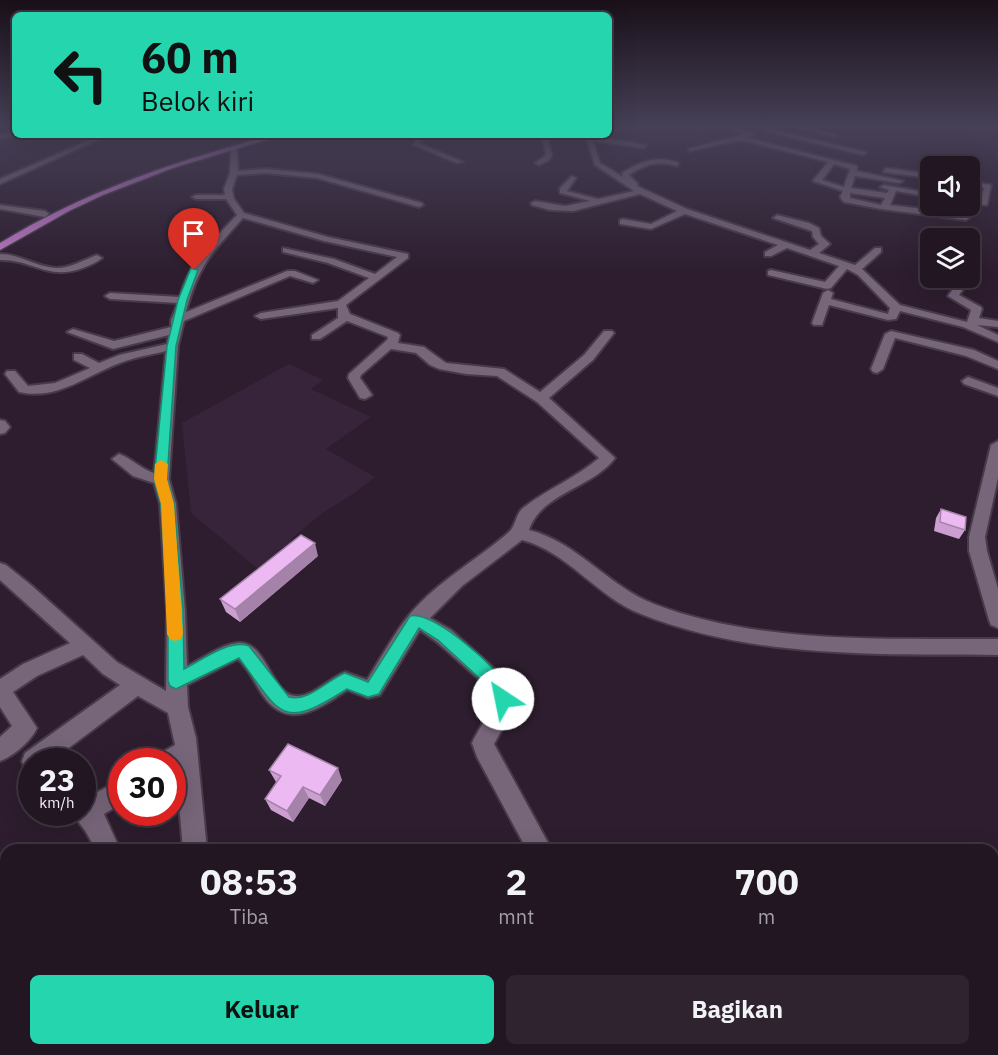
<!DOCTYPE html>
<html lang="id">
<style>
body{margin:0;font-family:"IBM Plex Sans",sans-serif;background:#2e232f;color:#f1f3f6;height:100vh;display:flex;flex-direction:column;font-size:22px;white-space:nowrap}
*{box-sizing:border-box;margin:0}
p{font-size:20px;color:#a29fa5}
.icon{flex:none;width:33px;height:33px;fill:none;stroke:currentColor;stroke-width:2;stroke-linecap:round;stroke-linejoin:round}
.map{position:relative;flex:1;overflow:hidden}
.drawer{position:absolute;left:0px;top:844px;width:999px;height:212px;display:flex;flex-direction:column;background:#221622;border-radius:18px 18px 0 0;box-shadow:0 6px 24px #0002,0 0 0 2px #3f3540}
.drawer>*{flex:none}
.top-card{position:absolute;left:12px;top:12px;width:600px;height:126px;border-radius:9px;box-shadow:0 6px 24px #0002,0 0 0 2px #3f3540;background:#24d5ae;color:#111;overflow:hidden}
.fabs{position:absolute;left:920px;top:156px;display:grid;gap:12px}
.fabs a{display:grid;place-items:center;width:60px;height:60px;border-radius:9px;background:#221622;box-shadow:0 6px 24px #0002,0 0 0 2px #3f3540;font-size:30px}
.speed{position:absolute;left:18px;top:748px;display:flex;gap:12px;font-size:30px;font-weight:700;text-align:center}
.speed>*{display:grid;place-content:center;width:78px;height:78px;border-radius:50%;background:#221622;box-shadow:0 6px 24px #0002,0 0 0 2px #3f3540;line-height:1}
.speed small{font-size:15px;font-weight:400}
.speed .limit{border:9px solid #d22;background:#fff;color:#111}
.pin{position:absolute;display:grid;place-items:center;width:51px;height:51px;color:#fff;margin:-62px -26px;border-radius:50% 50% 50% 0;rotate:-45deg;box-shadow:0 0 6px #0007}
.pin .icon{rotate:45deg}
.me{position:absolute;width:66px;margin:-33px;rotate:326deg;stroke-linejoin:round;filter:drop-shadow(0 0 4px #0008)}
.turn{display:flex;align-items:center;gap:21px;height:126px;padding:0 30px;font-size:27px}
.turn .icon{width:78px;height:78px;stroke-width:2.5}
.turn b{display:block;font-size:42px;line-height:51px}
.eta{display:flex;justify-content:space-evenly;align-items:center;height:102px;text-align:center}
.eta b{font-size:36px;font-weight:700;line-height:42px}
.action{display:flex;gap:12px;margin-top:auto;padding:12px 30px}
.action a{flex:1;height:69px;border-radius:9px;background:#24d5ae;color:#111;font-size:24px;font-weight:700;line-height:69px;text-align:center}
.action a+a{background:#2e232f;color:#f1f3f6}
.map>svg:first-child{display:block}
.built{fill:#37243a}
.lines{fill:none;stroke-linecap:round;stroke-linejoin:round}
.minor-casing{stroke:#473b49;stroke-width:4}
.highway-casing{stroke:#473b49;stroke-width:3}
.minor{fill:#776579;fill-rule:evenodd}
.highway{fill:#bd77c6;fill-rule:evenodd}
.wall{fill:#cb9fd0}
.shaded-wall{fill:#a582a9}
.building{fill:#ecb9f2;stroke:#a582a9;stroke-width:1.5}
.route{fill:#24d5ae;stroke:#178a71;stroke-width:1.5}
.slow{fill:#f59e0b}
</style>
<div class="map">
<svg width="998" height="1055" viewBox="0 0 998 1055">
<rect width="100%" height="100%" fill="#2d1d2e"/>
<path class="built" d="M289,364L323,380L311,389L371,417L326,449L375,477L353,494L321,514L292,538L288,554L263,573L191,513L182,423Z"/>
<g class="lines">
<defs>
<path id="minor" d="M616,126H622L609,135V130Z
M647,126H658L659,127L656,129Z
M699,126H710L696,130L693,128Z
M715,126H724L754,133V135L748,138L857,166V171L903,181L899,183L855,176L851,188L887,193L889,190L880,187L884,185L930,193V197L896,191L890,205L966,214L970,217L966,220L881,209L844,202L840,197L843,191L813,181L828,162L741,140L689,151V149L745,134ZM834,164L850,169L844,187L822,180ZM850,193L885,198L881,205L850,198Z
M793,126H802L838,135L835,137Z
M961,126H998V129L974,130Z
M767,128L865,152L866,153L863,155L765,131Z
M15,132L17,135L0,139V135Z
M31,135H38L31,140L28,138Z
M101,135H109L0,184V179Z
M420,135H426L419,143L463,162L457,163L413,145Z
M541,135H547L552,155L549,160L539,165L535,163L546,155Z
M585,135L646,145L644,148L593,141L600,163L623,177L622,173C641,161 658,155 679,163L677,166C658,160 646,164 629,175L638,184L637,186L687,209L810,250L819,244L813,237L812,231L773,218L777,215L809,223L819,228L821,236L830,244L819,253L855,265L875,248H881V252L862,269L900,305L967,322L971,310L948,296L961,278L970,276L971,278L959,295L981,307L982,309L979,318L998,321V327L977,325L998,335V342L963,327L900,311L896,319L888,320L829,305L822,325H814L812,323L823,293L828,290L833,293L831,299L888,314L890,308L858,275L847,269L831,288L827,289L768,275V271L771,270L825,282L839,266L787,248L771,256H765V252L778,245L685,214L651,229L620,224V220L623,219L651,224L677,211L640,194L573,211L550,210L532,205L531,203L535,201L565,206L590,201L560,193V188L572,176L576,178L567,191L598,199L634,191L595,165Z
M234,145L237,147L238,171L266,169L318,174L422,203L423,205L419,207L317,178L266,173L237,175L232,189L234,199L244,213L328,237L408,254V258L346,305L350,314L398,333L400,335L398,343L424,347L446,363L504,369L540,392L584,355L604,331H612L614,333L593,360L549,398L615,458C593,488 541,493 529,530C577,542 608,586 654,604C762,645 884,638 998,639V655C879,654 754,659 641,614C597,597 568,552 522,540L462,586L430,618L451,630L507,680L513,699L512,711L494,744L552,850H527L477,757L472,743C480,725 495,711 491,690L437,642L420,630L380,695L368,698L347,690C319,709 287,732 262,694C254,682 249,669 238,659L187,685L188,707L196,738L207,850H183L176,769L172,771V762H156L159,754L175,745L168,713L138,696L50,762H32V771L25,769L22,761L25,753L120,685L103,674L83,655L37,676L13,692L37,728C31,741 14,756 0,761V737L12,726L0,707V679L23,664L70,643L0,580V563L6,565L31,585L117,662L166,691L167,610L160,504L154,483L133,476L112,459L119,454C131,458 141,469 154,473L166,351C150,355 135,357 120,363C87,375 57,401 19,392L5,374L7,371H15L28,386L55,383L90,368L74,360V354H82L99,363L119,355L167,344L169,335L113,349L67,332L73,329L114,341L171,327V320L178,303L110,299L105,296L110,293L180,297C189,262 213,240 237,215L226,199H196L192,197L196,195H225L224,189L230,173L231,147ZM243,218L324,241L397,257L375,274L334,259L283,248V252L328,263L369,278L338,301L261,313L255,316L261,319L338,308V318L312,335V339H320L347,321L388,337L387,340L349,374L348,378L360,398L365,399L372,395L360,378L361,375L391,349L416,353L430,365L439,369L466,374L497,376L537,402L599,458C576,478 547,489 523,508C515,515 516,526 509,532C477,560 438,581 410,614C394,633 381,658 367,680L345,672C329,678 313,697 296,696C271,696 267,639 237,643C220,645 202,659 187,666L185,610L176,504L169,479L178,346L184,321L290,276L313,283L318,280L295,271H287L186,312C199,264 211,254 243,218Z
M886,168L930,174V178L883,172Z
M969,181L991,185L987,205L969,204V200H981L984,188L969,185Z
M0,205L45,211L49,214L45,217L0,209Z
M0,254C20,254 36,267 56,268C71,268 83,260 97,255L102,258C96,263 88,266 80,269C47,280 31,259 0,260Z
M891,331L974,350L998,361V369L966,356L895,338L883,369L877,373L873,372L871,369L885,334Z
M968,377L998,388V396L964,384L962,381Z
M0,420L5,421L10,427L5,433L0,434Z
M998,441V478L985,537L987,551L998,589V628L991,625L989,620L969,551V537L991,445Z
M122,779V803L104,814L118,845L116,850H96L86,832L72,813H82V796L86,798Z
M6,903V931L0,933V905Z
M51,1050H84L82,1055H49Z
M211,1050H241L242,1055H212Z"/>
<path id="highway" d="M272,135H283L173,168L103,195L69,211L0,250V243C85,191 176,161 272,135Z"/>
</defs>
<use href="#minor" class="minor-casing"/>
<use href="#highway" class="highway-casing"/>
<use href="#minor" class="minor"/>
<use href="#highway" class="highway"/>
</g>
<path class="wall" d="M941,509L965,530L959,539L934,531L936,518Z
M318,556L240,622L226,612L220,599Z
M269,770L342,780L325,806L309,798L293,822L271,810L265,799L276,782Z"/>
<path class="shaded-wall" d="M315,543L318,556L240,622L235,609Z
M338,768L342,780L325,806L320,795Z
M303,787L309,798L293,822L287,811Z"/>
<path class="building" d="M941,509L966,517L965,530L940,522Z
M301,535L315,543L235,609L220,599Z
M288,744L338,768L320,795L303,787L287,811L265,799L281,776L269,770Z"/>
<linearGradient id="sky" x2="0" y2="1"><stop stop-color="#191019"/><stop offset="0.46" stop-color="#464057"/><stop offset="1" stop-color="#464057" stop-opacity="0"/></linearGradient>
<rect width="998" height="273" fill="url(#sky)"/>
<path class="route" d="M191,268L198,270L187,300L176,346L167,479L174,504L183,610L184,669C202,660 229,639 249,646L289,697C309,702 327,680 345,673L368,682L410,616C432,609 502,671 511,691L509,704L503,706L497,704L494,693L489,687L438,640L419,628L379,694L368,697L347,689C280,732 281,714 239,658L182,686L176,689L170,686L168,681V610L161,504L154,479L167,346L178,300Z"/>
<path class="slow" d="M161,460L168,464L167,479L174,504L183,634L181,639L175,641L170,639L167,634L161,504L154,479L155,464Z"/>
</svg>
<div class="fabs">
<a><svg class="icon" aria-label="sound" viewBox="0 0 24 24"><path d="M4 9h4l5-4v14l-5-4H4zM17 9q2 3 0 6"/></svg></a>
<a><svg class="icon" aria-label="layers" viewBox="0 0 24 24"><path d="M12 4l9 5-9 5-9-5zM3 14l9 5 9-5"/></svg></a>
</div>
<div class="speed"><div>23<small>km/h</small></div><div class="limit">30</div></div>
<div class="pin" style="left:194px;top:270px;background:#d93025"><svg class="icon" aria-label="arrive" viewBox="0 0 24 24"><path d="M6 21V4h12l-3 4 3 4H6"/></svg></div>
<svg class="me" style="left:503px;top:699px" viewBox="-20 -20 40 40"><circle r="19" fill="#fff"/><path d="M0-13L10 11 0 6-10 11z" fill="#24d5ae"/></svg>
<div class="top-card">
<div class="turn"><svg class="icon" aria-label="left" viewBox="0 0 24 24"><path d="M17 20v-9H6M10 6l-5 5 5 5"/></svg><div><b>60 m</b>Belok kiri</div></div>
</div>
<section class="drawer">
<div class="eta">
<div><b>08:53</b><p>Tiba</p></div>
<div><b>2</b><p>mnt</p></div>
<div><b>700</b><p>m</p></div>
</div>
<div class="action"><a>Keluar</a><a>Bagikan</a></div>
</section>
</div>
